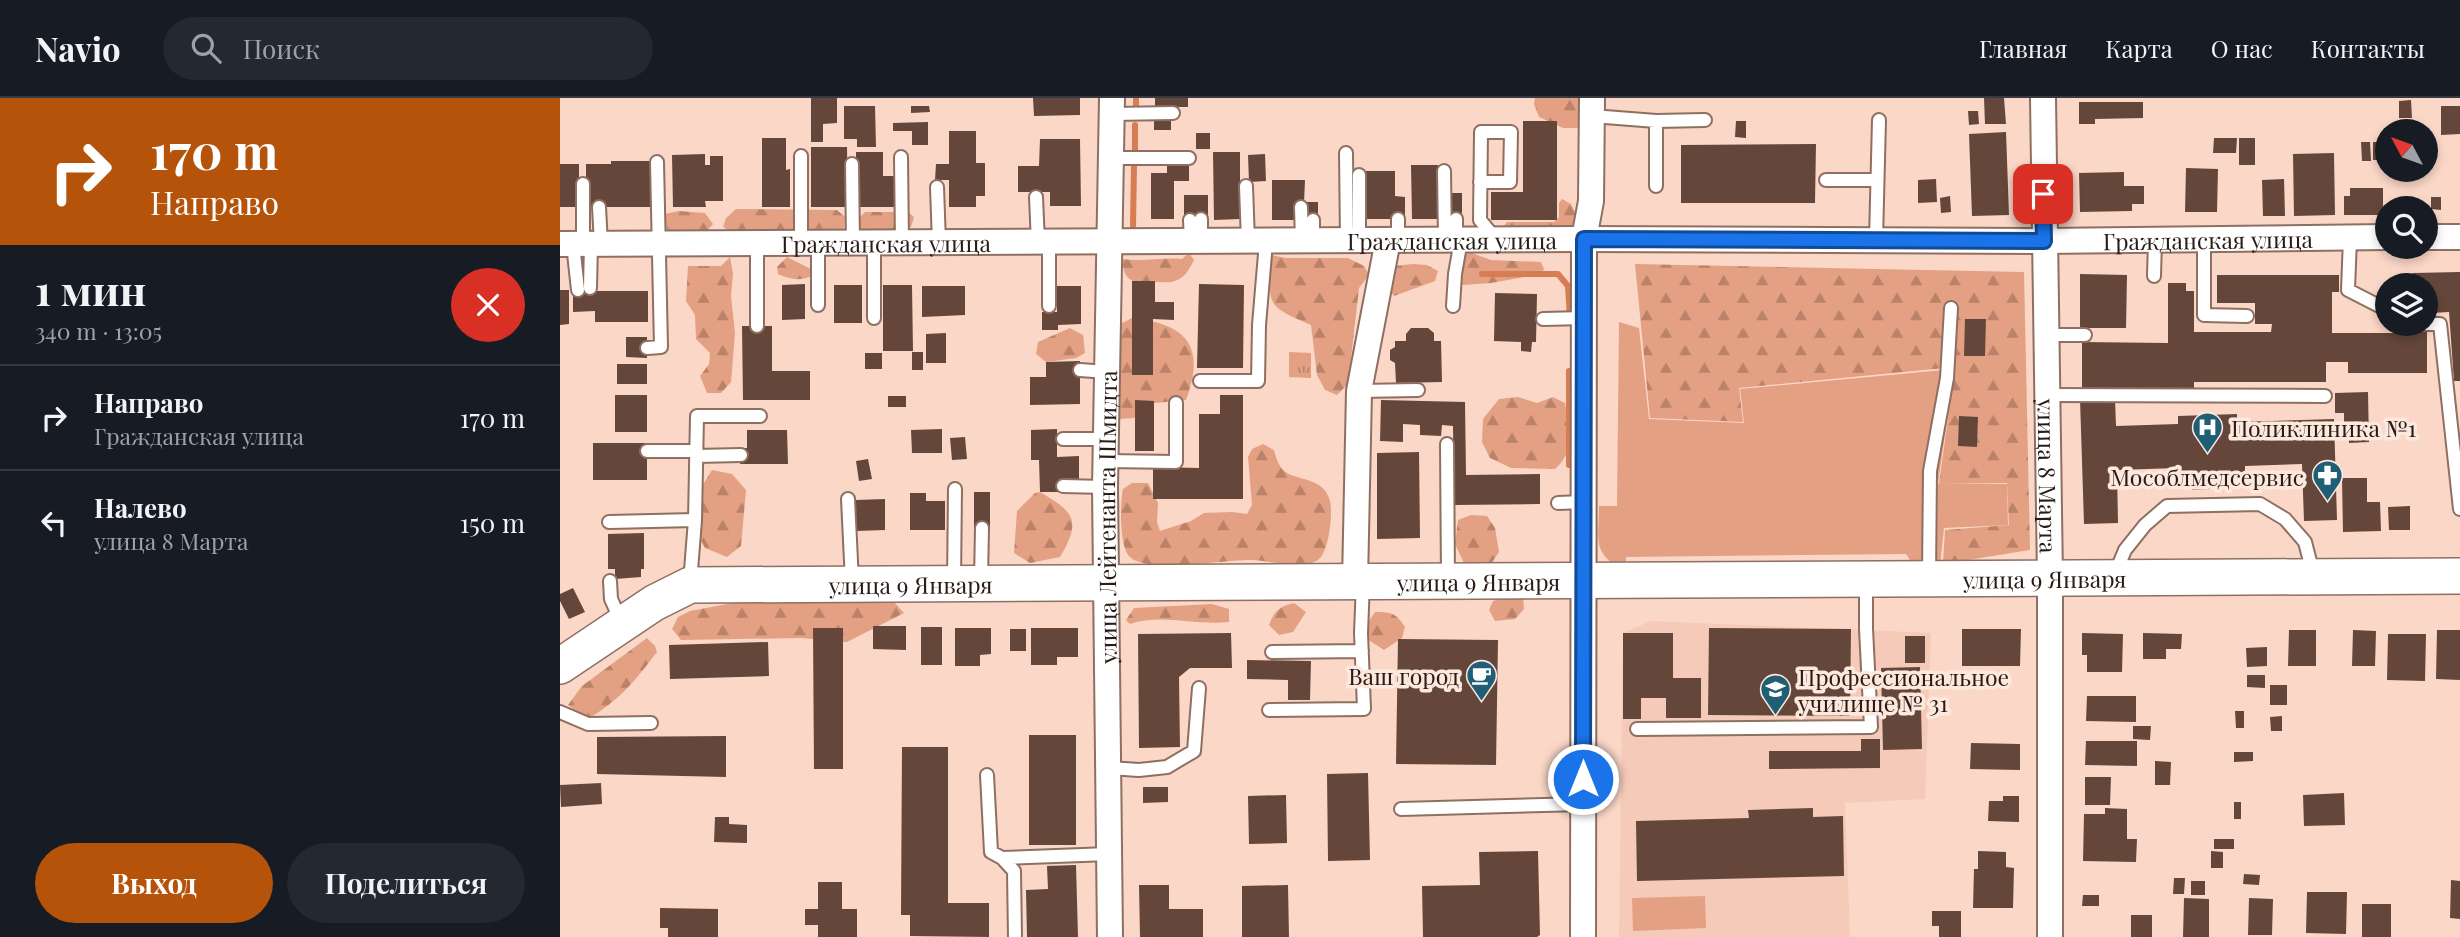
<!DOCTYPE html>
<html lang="ru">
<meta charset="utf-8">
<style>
body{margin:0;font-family:"Playfair Display",serif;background:#242831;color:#f1f3f6;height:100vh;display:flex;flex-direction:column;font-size:26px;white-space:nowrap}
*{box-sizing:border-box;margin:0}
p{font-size:23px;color:#9ea1a6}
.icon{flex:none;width:38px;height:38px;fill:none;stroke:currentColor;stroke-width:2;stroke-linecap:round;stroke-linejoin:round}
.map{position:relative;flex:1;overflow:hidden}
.details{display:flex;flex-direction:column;background:#171b24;width:560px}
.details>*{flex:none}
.top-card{background:#b45309;color:#fff;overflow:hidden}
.needle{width:46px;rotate:311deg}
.fabs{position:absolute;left:1815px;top:21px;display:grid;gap:14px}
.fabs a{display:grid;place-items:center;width:63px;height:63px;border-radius:50%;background:#171b24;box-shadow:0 4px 10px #0003;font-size:35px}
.pin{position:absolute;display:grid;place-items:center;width:60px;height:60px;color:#fff;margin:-30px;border-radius:14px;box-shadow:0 4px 10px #0006}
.me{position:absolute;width:77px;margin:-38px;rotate:0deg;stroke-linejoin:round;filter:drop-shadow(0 0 5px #0008)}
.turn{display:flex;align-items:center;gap:24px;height:147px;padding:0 35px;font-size:32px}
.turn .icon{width:91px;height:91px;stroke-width:2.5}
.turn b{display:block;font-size:49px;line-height:60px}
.round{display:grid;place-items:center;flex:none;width:74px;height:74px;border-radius:37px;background:#242831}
.headline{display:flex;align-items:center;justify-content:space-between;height:119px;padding:0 35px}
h1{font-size:42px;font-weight:700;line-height:52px}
.primary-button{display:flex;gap:14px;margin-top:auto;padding:14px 35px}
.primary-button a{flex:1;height:80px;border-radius:42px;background:#b45309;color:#fff;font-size:28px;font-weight:700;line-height:80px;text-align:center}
.primary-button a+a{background:#242831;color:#f1f3f6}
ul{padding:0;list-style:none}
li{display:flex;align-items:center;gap:21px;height:105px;padding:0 35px;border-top:2px solid #363941}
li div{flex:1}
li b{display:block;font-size:26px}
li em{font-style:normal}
header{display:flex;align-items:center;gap:42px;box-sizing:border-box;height:98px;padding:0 35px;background:#171b24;border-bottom:2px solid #363941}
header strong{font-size:33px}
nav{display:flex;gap:38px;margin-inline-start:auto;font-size:24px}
.search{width:490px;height:63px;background:#242831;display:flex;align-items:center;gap:18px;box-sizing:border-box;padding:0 24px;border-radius:38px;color:#9ea1a6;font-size:26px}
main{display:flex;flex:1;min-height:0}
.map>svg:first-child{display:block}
.built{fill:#f5cab8}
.grass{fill:#e4a082}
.forest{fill:url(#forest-firs)}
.park{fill:url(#park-tufts)}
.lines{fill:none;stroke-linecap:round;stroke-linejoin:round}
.stream{stroke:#d77d53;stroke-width:6}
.building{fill:#64473a}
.lane-casing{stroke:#8e6f61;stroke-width:16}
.street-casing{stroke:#8e6f61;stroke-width:28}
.secondary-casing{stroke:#8e6f61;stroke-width:38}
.lane{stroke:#fff;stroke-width:12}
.street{stroke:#fff;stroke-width:24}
.secondary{stroke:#fff;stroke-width:35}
.route-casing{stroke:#114b97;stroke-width:18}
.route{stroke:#1a73e8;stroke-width:12}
.labels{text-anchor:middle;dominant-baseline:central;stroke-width:7;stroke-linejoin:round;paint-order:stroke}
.street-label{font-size:23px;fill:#291c16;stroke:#fde8de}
.poi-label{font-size:23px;fill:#291c16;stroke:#fde8de;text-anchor:start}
</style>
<header>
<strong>Navio</strong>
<div class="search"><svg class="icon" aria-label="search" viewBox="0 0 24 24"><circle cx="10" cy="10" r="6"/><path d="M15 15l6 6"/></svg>Поиск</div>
<nav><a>Главная</a><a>Карта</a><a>О нас</a><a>Контакты</a></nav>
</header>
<main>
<section class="details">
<div class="top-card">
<div class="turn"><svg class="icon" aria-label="right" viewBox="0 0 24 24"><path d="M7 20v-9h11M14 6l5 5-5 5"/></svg><div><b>170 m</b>Направо</div></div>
</div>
<div class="headline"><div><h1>1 мин</h1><p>340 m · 13:05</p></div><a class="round" style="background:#d93025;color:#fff"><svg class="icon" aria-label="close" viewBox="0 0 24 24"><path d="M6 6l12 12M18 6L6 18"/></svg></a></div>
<ul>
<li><svg class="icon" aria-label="right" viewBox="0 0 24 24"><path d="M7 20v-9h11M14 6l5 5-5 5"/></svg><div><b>Направо</b><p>Гражданская улица</p></div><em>170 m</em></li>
<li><svg class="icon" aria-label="left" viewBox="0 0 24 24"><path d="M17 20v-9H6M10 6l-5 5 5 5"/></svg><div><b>Налево</b><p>улица 8 Марта</p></div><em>150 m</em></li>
</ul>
<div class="primary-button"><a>Выход</a><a>Поделиться</a></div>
</section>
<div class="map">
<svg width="1900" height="839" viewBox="0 0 1900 839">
<defs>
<pattern id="forest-firs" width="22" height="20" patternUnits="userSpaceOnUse" patternTransform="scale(1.75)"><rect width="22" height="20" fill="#e4a082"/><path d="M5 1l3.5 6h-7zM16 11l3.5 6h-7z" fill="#b98269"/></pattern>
<pattern id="park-tufts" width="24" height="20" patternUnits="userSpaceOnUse" patternTransform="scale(1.75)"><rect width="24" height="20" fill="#e4a082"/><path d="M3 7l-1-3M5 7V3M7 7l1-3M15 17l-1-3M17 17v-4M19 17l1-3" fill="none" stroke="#b98269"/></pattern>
</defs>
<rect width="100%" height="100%" fill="#fbd7c7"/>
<path class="built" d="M1091,523L1371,535L1365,701L1285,705L1290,839H1059L1063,535Z"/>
<path class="grass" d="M1059,224L1079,230L1089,321L1184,325L1180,291L1394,271L1378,386H1447L1448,427L1384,430L1380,467L1354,468L1346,456L1066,459L1065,473C1031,455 1039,443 1039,408H1057Z
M1145,798L1146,830L1073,833L1072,800Z"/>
<path class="forest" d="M975,0H1021L1022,23L1018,30H1003L979,19L974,6Z
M1002,101L1011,106L1017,118L1013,132L942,130L947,124H994L999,119V105Z
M176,111L277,112L285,119L284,134L183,141L163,129L166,120Z
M119,113L145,115L153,126C140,143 124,140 107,133L105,116Z
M305,114H347L354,119L351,129L307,137L299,131V120Z
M909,154L931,162L981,164L984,171L981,176L931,185L903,187L895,179V166Z
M629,155L634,162C630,170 625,180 615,183C611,185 603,184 598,184C578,185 562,187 563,161C583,164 602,159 622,161Z
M711,157L726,160H788L804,168L809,177L799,190L788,286L777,297L765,292L757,277L751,227C704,207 709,207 711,157Z
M170,159L173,176L171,198L175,235L171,284L161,295H147L140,278L149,266L150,255L136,241L135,217L126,203L128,168H161Z
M227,159L251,171L253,161L258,175C245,183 232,183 218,176L217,169Z
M853,166L867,167L878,173L875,183L834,198L823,186L834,168Z
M1075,166L1464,174L1470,452L1383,466L1385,432L1449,427L1447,385L1379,386L1395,269L1179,290L1183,324L1090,320Z
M572,220C627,226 646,248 626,302L585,306L574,320L560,321V326V226Z
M510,230L523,237L525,255L516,260L486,264L476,256L478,244Z
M958,299L977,305L993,299L1005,305C1008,330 1017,352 995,371L951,370L930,360L922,344L923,321L939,301Z
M703,346L714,352C716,360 719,370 727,375C741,383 764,380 770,403C773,415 769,451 760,460C744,475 711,462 692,462C666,461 588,476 570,459C559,449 560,405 563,391L572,385H588L598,405L597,424L600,433L631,423L644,415L672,414L687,416L692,407L688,359L692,351Z
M152,372L172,376L186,392L181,448L167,459L145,450L138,437L141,390Z
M480,394C514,414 522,422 500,459L470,465L454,455L457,413L475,395Z
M911,417L927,418L935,430L939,454L931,466L904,465L895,446L898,422Z
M949,499H963L964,511L955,521L935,523L929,512L933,503Z
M319,500L334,504L344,515L287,544L241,540L121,542L112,531L118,519L130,513L189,502Z
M734,505L746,514L733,534L719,537L709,527C714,514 719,508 734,505Z
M652,506L669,511V524C635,528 603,515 570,526L566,522L574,510Z
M815,514C831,514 836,515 845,529L842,540L824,552L807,541L806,528Z
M87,540L95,548L97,554C75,583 58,604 26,622L8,607L22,588Z"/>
<path class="park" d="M729,254L751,255V280L729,279Z"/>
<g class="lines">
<path class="stream" d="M576,8V0
M575,52V27
M573,128L574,68
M922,176H998L1008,188L1010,220
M1009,367V273"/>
</g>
<path class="building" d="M251,0H277V25L263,26V44H251Z
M473,0H520V17L474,18Z
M595,0H628V9H595Z
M1424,0H1444L1446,26H1425Z
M1851,2L1852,20H1839V3Z
M1519,4H1583V20L1535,21V26H1519Z
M284,8H315L316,49H297V41H284Z
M351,8H369L370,14L351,15Z
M1881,8H1900V36L1881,37Z
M1408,13H1418L1419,26L1409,27Z
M594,21H611V32H594Z
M963,23H997V122H931V94H963Z
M1176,23H1186V40L1175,39Z
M368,24V47H352V33H333V25Z
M389,33H416V65H425V98H416V109H389V82H375L376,66H389Z
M1446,34L1449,117L1412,118L1409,36Z
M636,35H650V51H636Z
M202,40H226V72L230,71V109H202Z
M1654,40H1677L1676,55H1653Z
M1679,40H1695V67H1679Z
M480,41H520L521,108H490V94H458V68H479Z
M1801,44H1810L1811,63H1802Z
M1813,44H1822V62H1813Z
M1256,46L1255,105H1121V47Z
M251,49H287L288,109H251Z
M296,54H323V78H334V109H296Z
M653,54H680V121L654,122Z
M1774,55L1775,117L1734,118L1733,56Z
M145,56V67H150V58H163V103H145L146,109H113L112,57Z
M705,56L706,83L689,84L688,57Z
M51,63H93L94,109H26V66H51Z
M629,65V83H614V121H591V75H607V66Z
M0,66H19V109H0Z
M851,67H878L879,121H852Z
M1626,70L1658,71L1657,114H1625Z
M804,73H835V98L845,99V121H804Z
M1564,74V88H1584V106H1572V113L1520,114L1519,75Z
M1376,81L1377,104L1358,105V82Z
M1724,81L1725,118H1703L1702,82Z
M712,82H745L744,105H736V122H712Z
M1790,90H1823V117H1784V98H1790Z
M890,95H902V121H890Z
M624,97H648V121L624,122Z
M1390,98L1391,114L1381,115L1380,100Z
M1871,99H1881V112L1871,111Z
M747,104H758V122H748Z
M1900,174V283H1894L1889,214L1871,215V221H1866V187H1853V175Z
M1520,176L1567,177L1566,230H1520Z
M1657,177H1779V194H1772V235H1835V231H1867V275H1788V264H1766V284H1634V292L1522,293V244L1608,245V185H1626V193H1634V234H1711L1712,226H1695V205H1657Z
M572,183H595V204H614V222L593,221V277H572Z
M245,186V221L222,222V187Z
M639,186L684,187L683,270H637Z
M274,187H302V225H274Z
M323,187H352L353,253H323Z
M362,188H405V217L362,219Z
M497,188H521V226L498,227V232H482V214H497Z
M24,190L35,193H88V224H35V213L13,214V192Z
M0,192H9V226L0,227Z
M935,195L977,196L976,244H972L971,254L961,253V244L934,243Z
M1405,221H1426L1425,258H1404Z
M182,228H212V273H250V302H183Z
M851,230H868L874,235V243H881L882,284L836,285L835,265L830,262V252L835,249V243H846V236Z
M386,235V265H366V236Z
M66,239H87V260L66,259Z
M352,254H363V272H352Z
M305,255H322V271H305Z
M520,263V306L470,307V279H486V264Z
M57,266H87V286H57Z
M1808,294L1809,344L1789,345V333H1784V315H1775V295Z
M55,297H87V334H55Z
M660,297H683V401H593V369L639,370V316H660Z
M328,298H346V309H328Z
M1520,301H1555L1556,328L1618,326V318L1677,316V324L1774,321L1777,422L1744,423L1742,366L1685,368V380L1669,381V390L1632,392V382L1617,383V370L1557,372L1558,425L1524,426Z
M575,302L594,303V353H575Z
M821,302L905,304L906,377L980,376V406L894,407L893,328L882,327L881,338L860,337V327L843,326V344L820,343Z
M1399,318L1418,319L1417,349L1398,348Z
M382,331V355H352L351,332Z
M497,331V359L519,358V381L498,382V394H480L479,362H471V332Z
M187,332H227L228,366H180L181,350H187Z
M405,339L407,361L392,362L390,340Z
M33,345H87V382H33Z
M859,354L860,440L817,441V355Z
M308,361L312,381L299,383L296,363Z
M1782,380H1807V404H1820L1821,433L1783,434Z
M414,394H430V430H414Z
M350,395H366V403H385V432H350Z
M325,401V432L296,433V402Z
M1850,408V432H1829L1828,409Z
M84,435V471H81V479L55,481V471H48V436Z
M13,490L25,514L9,521L0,503V496Z
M313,528H346V552L313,551Z
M361,529H382V567H361Z
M253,530H283V671H254Z
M395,530H431V556L420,557V568H395Z
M471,530H518V559H497V567H471Z
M1149,530L1291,531L1290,618L1148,617Z
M450,531H466V553H450Z
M1402,531H1461L1460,568H1402Z
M1729,532H1756V568H1728Z
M1793,532L1816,533L1815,568H1792Z
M1877,532H1900V582L1876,581Z
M671,535L672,570H630L619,579L620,649L579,650L578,536Z
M1063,535H1113V580H1141V620H1106V600H1081V621H1063Z
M1522,535L1563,536L1562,574H1527V557H1522Z
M1583,535L1622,536L1621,551H1606V561H1583Z
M1828,536H1866L1865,583L1827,582Z
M1345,538H1365V565H1345Z
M838,541L938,542L936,667L836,666Z
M208,544L209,578L110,581L109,547Z
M1707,549V568L1687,569L1686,550Z
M687,562L751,563L750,602H728V582L687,581Z
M1360,569L1362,651L1323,652L1321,570Z
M1687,577H1705V590L1687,589Z
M1710,587H1727V607H1710Z
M1527,598H1576V624L1526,623Z
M1675,613H1684V630H1676Z
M1722,618V633H1711L1710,619Z
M1573,628H1591L1590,642L1573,641Z
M469,637H516V747H469Z
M166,638V679L37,676V639Z
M1301,641H1320V670L1209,671V653H1301Z
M1526,643H1577V668L1525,667Z
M1411,645L1460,646V672L1410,671Z
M342,649H388V805H429V839L350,838V817H341Z
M1674,654H1693V663L1674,664Z
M1595,663L1611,664L1610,687H1595Z
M808,675L810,762L768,763L767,676Z
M1525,679H1551L1550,707H1525Z
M41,685L42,706L1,709L0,687Z
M583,689H608V704L583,705Z
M1784,695L1785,727L1744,728L1743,697Z
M726,697L727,745L689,746L688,698Z
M1443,698H1459V724L1428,723L1429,703H1443Z
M1674,704H1681V721H1674Z
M1253,710V719L1283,718L1284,778L1077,783L1076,723L1189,720L1188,712Z
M1545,710L1567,711V741H1577L1576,764L1523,763L1524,716H1545Z
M155,719H169V726L187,727V745L154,744Z
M1654,741H1674V751H1654Z
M978,753L980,837L977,839H863L862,788L920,787L919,754Z
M1418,753L1446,754V769L1454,770L1453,810H1413L1414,771H1418Z
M1651,753L1663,754V770H1651Z
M516,767L518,839H467L466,792L488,791L487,768Z
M1684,776L1700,777L1699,787L1683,786Z
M1614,780H1625L1624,796H1613Z
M1891,782L1900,783V821L1890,820Z
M1631,783H1645V797H1631Z
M258,784H282V811H297V839H258V827H245V811H258Z
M579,787H609V811H643V839H580Z
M728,787L729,839H682V788Z
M1747,794H1787L1786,836L1746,835Z
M1523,797H1539V808H1522Z
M1624,800L1649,801V839H1623Z
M1689,800L1713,801L1712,837H1688Z
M1802,806H1831V839H1802Z
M100,810L158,811V839H108V830H100Z
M1372,813H1401V839H1379V828H1372Z
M1571,817H1592V839H1571Z"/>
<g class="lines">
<defs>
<path id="lane" d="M552,16L613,15
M1032,18L1096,23L1145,22
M786,55L787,143
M241,58V146
M341,59L342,145
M552,60H629
M292,66L293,146
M884,73L885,142
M1266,82H1317
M920,84H950L951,34H921L920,122L935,140
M23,86V146
M686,88L688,144
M1096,88V23
M377,89L379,145
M476,99L478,145
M39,109L41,146
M741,109L742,143
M630,122L631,144
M753,122V143
M1790,140L1788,192L1827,212
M838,142V121
M896,142V121
M1316,142L1319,22
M1644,142V217L1687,218
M799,143V77
M641,144V121
M489,145V208
M13,146L18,192
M197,146V228
M258,146V207
M314,146V220
M1594,178L1595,142
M30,190L31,146
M893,208L895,176L901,142
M983,221L1025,220
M1855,226H1880L1900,411
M1485,237H1525
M87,250L101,249L97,64
M520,272L547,274
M640,283H698L699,227L706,144
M799,293L858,292
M1486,297L1765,298
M503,341H546
M887,346L888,482
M87,353H136
M136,358L181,357
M546,363L616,364V305
M503,388L545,389
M288,401L292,484
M998,405L1024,404
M49,424L135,422
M1555,476L1565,452L1585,427L1607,408L1700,406L1725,421L1745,444L1753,475
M1369,478L1370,373L1387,280L1391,210
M421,482L422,430
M50,483L51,501L61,523
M130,485L135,422L137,318H200
M394,485L395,391
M712,554L802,553
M709,612L804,611L801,535L803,484
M0,614L28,626L91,625
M1077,631L1311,629L1306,531V482
M549,670L579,672L607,669L634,653L639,590
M427,677L431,754L442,760L454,773L455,839
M841,711L1023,706
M442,760L549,756"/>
<g id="street">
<path id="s1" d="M1483,0L1490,481V839"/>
<path d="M1866,139H1900"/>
<path id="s2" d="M0,146L1024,141L1484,143L1827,139"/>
<path d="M795,484L799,293L828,142"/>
<path id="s3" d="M550,839L545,389L552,0"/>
<path d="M1023,839L1024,141L1031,103L1032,0"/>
</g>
<g id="secondary">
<path id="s4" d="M0,568L94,505L130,487L1900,478"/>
</g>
</defs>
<use href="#lane" class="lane-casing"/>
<use href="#street" class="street-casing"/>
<use href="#secondary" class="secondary-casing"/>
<use href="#lane" class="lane"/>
<use href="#street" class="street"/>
<use href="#secondary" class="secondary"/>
</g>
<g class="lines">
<defs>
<path id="route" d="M1023,681L1024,141L1484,143L1483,96"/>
</defs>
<use href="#route" class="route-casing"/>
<use href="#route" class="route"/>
</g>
<defs>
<symbol id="hospital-pin" viewBox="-11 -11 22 30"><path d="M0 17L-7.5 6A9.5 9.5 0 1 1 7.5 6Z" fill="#1f5e74" stroke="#fde8de"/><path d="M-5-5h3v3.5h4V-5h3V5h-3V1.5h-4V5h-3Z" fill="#fff"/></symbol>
<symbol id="pharmacy-pin" viewBox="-11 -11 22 30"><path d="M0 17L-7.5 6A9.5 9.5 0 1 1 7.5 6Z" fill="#1f5e74" stroke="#fde8de"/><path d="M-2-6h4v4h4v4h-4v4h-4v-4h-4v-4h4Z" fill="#fff"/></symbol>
<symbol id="cafe-pin" viewBox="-11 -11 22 30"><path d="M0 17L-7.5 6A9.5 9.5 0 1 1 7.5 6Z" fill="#1f5e74" stroke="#fde8de"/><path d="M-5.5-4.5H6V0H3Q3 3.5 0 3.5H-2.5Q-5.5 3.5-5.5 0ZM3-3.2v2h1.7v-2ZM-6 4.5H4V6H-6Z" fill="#fff"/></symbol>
<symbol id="university-pin" viewBox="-11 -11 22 30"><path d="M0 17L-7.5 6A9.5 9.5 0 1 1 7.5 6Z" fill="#1f5e74" stroke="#fde8de"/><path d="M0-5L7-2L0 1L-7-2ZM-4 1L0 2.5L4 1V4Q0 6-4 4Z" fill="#fff"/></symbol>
</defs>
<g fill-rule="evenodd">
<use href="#hospital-pin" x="1630" y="312" width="35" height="47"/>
<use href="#pharmacy-pin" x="1750" y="360" width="35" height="47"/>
<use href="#cafe-pin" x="904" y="560" width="35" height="47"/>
<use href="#university-pin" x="1198" y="574" width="35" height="47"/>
</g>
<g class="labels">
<g class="street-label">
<text stroke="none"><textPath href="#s2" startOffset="892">Гражданская улица</textPath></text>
<text stroke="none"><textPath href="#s2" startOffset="1648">Гражданская улица</textPath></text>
<text stroke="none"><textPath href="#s2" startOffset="326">Гражданская улица</textPath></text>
<text stroke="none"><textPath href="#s1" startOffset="378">улица 8 Марта</textPath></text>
<text stroke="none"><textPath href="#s3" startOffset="420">улица Лейтенанта Шмидта</textPath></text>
<text stroke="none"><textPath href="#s4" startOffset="1508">улица 9 Января</textPath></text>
<text stroke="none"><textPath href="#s4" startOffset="942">улица 9 Января</textPath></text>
<text stroke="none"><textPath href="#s4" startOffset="374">улица 9 Января</textPath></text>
</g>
<g class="poi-label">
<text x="1671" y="329">Поликлиника №1</text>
<text x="1744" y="378" text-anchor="end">Мособлмедсервис</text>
<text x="899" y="577" text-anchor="end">Ваш город</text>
<text x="1238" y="578">Профессиональное<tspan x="1238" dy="26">училище № 31</tspan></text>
</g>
</g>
</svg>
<div class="fabs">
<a><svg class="needle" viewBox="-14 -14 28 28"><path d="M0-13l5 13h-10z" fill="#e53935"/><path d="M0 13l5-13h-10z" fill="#9ea1a6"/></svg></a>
<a><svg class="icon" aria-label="search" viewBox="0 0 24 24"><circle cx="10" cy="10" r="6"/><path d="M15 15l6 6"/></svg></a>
<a><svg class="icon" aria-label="layers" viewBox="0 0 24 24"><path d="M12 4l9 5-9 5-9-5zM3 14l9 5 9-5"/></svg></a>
</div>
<div class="pin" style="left:1483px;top:96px;background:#d93025"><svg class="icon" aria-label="arrive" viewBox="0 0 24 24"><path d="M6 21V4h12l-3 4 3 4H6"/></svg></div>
<svg class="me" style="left:1023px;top:681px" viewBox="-20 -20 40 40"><circle r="17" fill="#1a73e8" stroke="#fff" stroke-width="3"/><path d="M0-11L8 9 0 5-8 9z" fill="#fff"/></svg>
</div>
</main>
